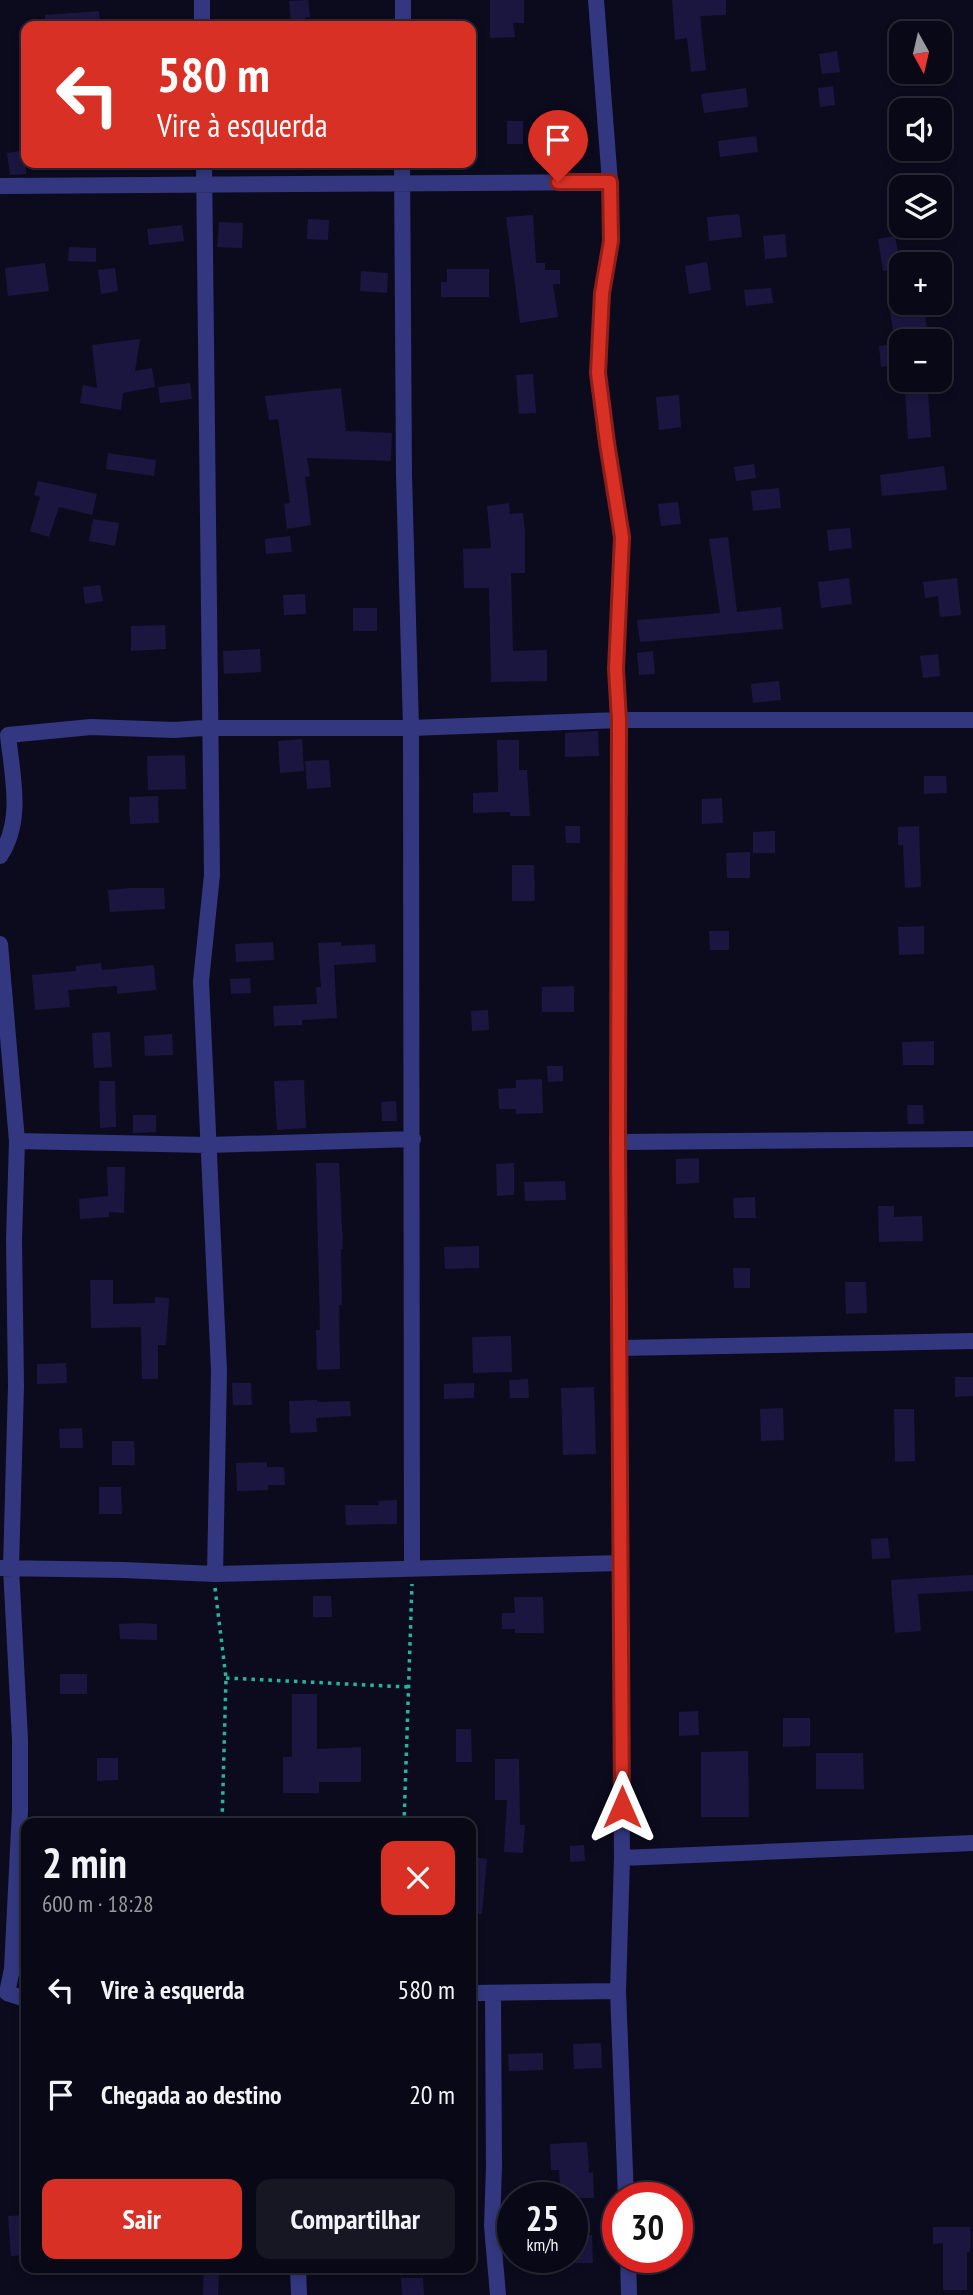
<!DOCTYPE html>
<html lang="pt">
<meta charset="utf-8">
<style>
body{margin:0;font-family:"PT Sans Narrow",sans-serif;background:#171623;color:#f1f3f6;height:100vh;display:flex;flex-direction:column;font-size:26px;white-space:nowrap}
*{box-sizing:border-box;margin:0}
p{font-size:23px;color:#999aa1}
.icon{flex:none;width:38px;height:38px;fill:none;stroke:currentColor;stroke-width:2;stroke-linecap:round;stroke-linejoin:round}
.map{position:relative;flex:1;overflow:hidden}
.sheet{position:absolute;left:21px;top:1818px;width:455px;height:455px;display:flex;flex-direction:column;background:#090816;border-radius:14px;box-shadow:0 4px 10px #0003,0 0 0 2px #292935}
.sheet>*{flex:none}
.guide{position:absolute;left:21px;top:21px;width:455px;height:147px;border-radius:14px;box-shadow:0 4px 10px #0003,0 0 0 2px #292935;background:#d93025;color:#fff;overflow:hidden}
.needle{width:46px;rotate:172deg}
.controls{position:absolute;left:889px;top:21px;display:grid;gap:14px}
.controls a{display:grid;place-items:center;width:63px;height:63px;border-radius:14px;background:#090816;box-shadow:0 4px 10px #0003,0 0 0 2px #292935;font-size:35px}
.speed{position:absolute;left:497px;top:2182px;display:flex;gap:14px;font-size:35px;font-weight:700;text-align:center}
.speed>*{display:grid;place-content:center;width:91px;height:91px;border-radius:50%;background:#090816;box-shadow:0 4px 10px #0003,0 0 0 2px #292935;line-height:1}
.speed small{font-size:18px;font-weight:400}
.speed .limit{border:10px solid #d22;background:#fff;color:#111}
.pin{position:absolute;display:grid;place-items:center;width:60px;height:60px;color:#fff;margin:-72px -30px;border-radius:50% 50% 50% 0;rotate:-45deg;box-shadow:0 0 7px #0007}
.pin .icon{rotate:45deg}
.me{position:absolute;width:77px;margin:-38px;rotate:0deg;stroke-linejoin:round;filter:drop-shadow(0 0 5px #0008)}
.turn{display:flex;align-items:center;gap:24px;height:147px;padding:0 21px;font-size:32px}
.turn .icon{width:91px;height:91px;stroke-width:2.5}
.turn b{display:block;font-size:49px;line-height:60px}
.round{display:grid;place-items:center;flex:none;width:74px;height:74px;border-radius:14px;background:#171623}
.head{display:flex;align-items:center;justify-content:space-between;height:119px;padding:0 21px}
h1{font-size:42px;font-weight:700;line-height:52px}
.primary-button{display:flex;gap:14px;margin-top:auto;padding:14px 21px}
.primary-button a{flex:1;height:80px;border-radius:14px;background:#d93025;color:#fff;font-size:28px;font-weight:700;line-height:80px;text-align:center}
.primary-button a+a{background:#171623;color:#f1f3f6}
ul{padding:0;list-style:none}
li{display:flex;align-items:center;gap:21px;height:105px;padding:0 21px}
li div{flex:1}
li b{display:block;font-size:26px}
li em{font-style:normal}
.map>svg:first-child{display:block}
.building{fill:#1a1640}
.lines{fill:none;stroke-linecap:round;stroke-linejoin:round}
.path{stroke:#27b49e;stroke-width:3.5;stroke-dasharray:3.5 5;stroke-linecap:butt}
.minor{stroke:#33377f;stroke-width:16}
.route-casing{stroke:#8d1f18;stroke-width:18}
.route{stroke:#d93025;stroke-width:12}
</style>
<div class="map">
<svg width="973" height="2295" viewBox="0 0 973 2295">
<rect width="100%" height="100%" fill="#0c0b1e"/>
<path class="building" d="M308,0L310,17L305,18L306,26H291L289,1Z
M490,0H524V23H513L515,37L490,38Z
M672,0H726V15L700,16L706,70L691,72L687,38L675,40Z
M99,11L100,26H45V15Z
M837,51L840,72L822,74L819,54Z
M833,86L835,105L820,107L818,88Z
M746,88L748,107L704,113L701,94Z
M507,121H523V144H507Z
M756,136L758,152L720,157L718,141Z
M26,150V174L10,175L7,153Z
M739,214L742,237L709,241L707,217Z
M533,215L536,263H545V270H560V284H553L558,317L520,323L506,217Z
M308,219L329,220L328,240L307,239Z
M219,222L243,223L242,248L217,247Z
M182,225L184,241L149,245L147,229Z
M785,234L787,257L765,259L763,236Z
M895,236L901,268L883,271L878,239Z
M69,247L96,248V262L68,261Z
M707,262L711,290L689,294L685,266Z
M45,263L49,291L8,296L5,268Z
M115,268L118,291L101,294L98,270Z
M447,269H489V297H441V282H447Z
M361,271L388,273L387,293L360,291Z
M771,288L773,303L746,306L744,290Z
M924,306L927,330L894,335L890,311Z
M140,339L135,371L152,368L155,387L123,393L121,410L80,403L83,385L97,388L92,345Z
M899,343L901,364L881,367L879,346Z
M533,374L536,413L519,414L516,375Z
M190,383L192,399L160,403L158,387Z
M341,388L346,431L392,433L391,461L307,458L310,476L305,477L311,525L287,529L284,504L290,503L278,419L269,420L265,396Z
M928,390L931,437L908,439L905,391Z
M679,395L681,427L659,430L656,397Z
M108,453L156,460L154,476L106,469Z
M754,464L756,478L736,481L734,467Z
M944,466L947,490L882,496L880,475Z
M38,481L97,494L92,515L59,507L49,537L30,531L40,497L34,495Z
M779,488L781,508L753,511L751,491Z
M678,502L681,524L661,526L658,504Z
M509,503L510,514L523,513L525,531V573H511L513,651L547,650V681L491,682L489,588H464L463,549L491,548L487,506Z
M93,519L119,523L115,546L89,541Z
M850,528L852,548L829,551L827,530Z
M290,536L292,552L266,554L265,539Z
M728,537L737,612L781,607L783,629L640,642L637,620L720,613L709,539Z
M849,578L852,604L821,608L818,582Z
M957,578L961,615L940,617L938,596L925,598L923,582Z
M100,585L103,601L85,604L83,587Z
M305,594L306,614L284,615L283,595Z
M353,608H377V631H353Z
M165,625L166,649L131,651V626Z
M260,649L261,672L224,674L223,651Z
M653,651L655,674L639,675L637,653Z
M938,654L940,676L923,678L920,656Z
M779,681L781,700L753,703L751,684Z
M598,731L599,756L565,757V733Z
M302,739L304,771L280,773L278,741Z
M497,740H519V770H527L530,816H510V812L473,813V793L498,792Z
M185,755L186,789L148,790L147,756Z
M329,760L331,787L307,789L305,761Z
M924,776H946L947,793L924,794Z
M158,796L159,823L130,824L129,797Z
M722,798L723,823L702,824V799Z
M565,826H580V843H566Z
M919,826L921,887L905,888L903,845H898V827Z
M775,831V853H753V832Z
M750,852V878H727L726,853Z
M512,865H534L535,901H512Z
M131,888H164L165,909L110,912L108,890Z
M924,926V954L899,955L898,927Z
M709,931H729V950H710Z
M273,942L274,960L236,962L235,944Z
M341,942V946L375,944L376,962L334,965L337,1018L302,1020V1025L274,1026L273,1006L317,1004L316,987H321L318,943Z
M101,963L102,970L154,965L156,990L117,994V986L68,990L70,1007L35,1010L32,975L76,971V966Z
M250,978L251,993L231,994L230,979Z
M574,986V1012H542V987Z
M488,1010L489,1030L472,1031L471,1011Z
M110,1032L112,1067L94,1068L92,1033Z
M172,1034L173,1055L145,1056L144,1036Z
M934,1041V1065H903L902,1042Z
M547,1066H563V1081L548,1082Z
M542,1079L543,1113L516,1114V1109H499L498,1089L516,1088V1080Z
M304,1080L306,1128L277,1130L274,1081Z
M99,1081H115L116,1127L100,1128Z
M396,1101L397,1121H382L381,1102Z
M907,1105H923L924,1124H908Z
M133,1115H156V1132L133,1133Z
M699,1158V1183L676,1184V1159Z
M316,1163H339L343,1249H341L342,1305H339L340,1369L317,1370L316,1330H320Z
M514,1163V1195L497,1196L496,1164Z
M107,1167H125L124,1213L109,1212V1217L80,1219L79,1199L108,1196Z
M565,1181L566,1200L525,1201L524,1182Z
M755,1197L756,1218H734L733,1198Z
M878,1206H894V1217L922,1216L923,1241L879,1242Z
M479,1246V1268L445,1269L444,1247Z
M733,1268H750V1288H734Z
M90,1280H113V1304L155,1303V1297L169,1298L166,1345H158V1379H142L141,1327L91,1328Z
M845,1282H866L867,1313L846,1314Z
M511,1336L512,1372L473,1373L472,1337Z
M66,1363L67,1383L37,1384V1364Z
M955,1377H973V1396L955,1397Z
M528,1379L529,1398H510L509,1380Z
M232,1383H251L252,1405H233Z
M474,1383V1398L444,1399V1384Z
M594,1387L596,1454L563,1455L561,1388Z
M317,1400V1402L350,1401L351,1416L316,1418L317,1432L290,1433L289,1401Z
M783,1408L784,1440L761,1441L760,1409Z
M894,1409H914L915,1461L895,1462Z
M82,1428L83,1448H60L59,1429Z
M112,1441H134L135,1465H112Z
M267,1462V1467H284L285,1485H268V1490L237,1491L236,1463Z
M99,1487H121L122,1514H99Z
M397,1500V1524L346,1525L345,1505H379L378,1501Z
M888,1538L890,1558L872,1559L871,1539Z
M973,1575V1591L918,1594L921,1631L895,1633L891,1580Z
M313,1596H331L332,1617H313Z
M514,1597H543L544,1633H515V1629H502V1613H515Z
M139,1623L157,1624V1640L120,1639L119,1624Z
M60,1674H87V1694H60Z
M292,1694H317V1749L361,1747V1782H319V1793H283V1757H292Z
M698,1711L699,1735L679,1736V1712Z
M783,1718H810V1746L783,1747Z
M456,1729H471L472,1762H456Z
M748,1751L749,1817H701V1752Z
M816,1753H863L864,1789H816Z
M97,1758H118V1780L97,1781Z
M495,1759H519L520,1825H525L523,1853L504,1852L507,1800H495Z
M584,1845L585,1861L570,1862V1846Z
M471,1857L487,1859L482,1914H471Z
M601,2043L602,2068L574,2069L573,2044Z
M543,2053V2070L509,2071L508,2054Z
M587,2142L589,2173L593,2172L594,2198H561L559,2170H551L550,2144Z
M26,2215V2255L11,2256L8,2216Z
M933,2227H970V2252H967V2290H943V2243L933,2244Z
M592,2235L593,2263H572V2236Z
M204,2268H219L218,2295H203Z
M401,2278H423L424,2295H402Z"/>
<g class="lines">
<path class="path" d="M215,1588L226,1678L222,1824
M226,1678L408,1687
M404,1824L412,1584"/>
<path class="minor" d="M202,0V26
M596,0L610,182L611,241L602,293L598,373L607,443L622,537L616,669L619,720L618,1142L622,1858L618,1991L626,2198
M403,26V0
M204,163L212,875L201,981L219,1371L215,1574
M402,163L404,475L411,728L412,1569
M0,186L610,182
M0,856C24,820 12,775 8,735L91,727L174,730L203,728H411L619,720H973
M0,944L17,1141L14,1240L16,1386L11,1568L20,1740V1810L12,1969L7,1993L26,1999
M17,1141L208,1145L413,1139
M618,1142L973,1139
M620,1348L973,1341
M0,1568L124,1570L215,1574L621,1563
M622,1858L973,1843
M471,1993L618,1991
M493,1993L494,2167L492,2226L498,2295
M628,2258L629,2295
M298,2268L299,2295"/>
</g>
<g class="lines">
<defs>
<path id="route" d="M558,182H610L611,241L602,293L598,373L607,443L622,537L616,669L619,720L618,1142L622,1807"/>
</defs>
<use href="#route" class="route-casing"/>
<use href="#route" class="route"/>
</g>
</svg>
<div class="controls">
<a><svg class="needle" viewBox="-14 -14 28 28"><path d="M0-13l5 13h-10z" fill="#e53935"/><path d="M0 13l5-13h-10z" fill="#999aa1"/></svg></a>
<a><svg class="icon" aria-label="sound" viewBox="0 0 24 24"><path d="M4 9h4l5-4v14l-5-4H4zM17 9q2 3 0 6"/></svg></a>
<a><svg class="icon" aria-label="layers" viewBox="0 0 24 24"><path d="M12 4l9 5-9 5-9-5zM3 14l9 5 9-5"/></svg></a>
<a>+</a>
<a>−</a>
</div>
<div class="speed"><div>25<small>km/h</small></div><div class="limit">30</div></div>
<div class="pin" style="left:558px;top:182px;background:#d93025"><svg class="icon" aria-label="arrive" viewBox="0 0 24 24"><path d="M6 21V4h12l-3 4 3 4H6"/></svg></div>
<svg class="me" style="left:622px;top:1807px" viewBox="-20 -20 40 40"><path d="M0-17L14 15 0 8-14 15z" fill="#d93025" stroke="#fff" stroke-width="4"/></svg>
<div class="guide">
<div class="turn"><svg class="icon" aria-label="left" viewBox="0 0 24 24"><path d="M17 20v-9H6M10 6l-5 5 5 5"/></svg><div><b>580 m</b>Vire à esquerda</div></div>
</div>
<section class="sheet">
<div class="head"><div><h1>2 min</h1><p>600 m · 18:28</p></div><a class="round" style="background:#d93025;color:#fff"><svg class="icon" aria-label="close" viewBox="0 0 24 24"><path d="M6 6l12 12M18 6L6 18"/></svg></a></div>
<ul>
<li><svg class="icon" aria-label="left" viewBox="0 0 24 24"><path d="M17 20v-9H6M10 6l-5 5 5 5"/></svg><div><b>Vire à esquerda</b></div><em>580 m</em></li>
<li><svg class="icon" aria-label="arrive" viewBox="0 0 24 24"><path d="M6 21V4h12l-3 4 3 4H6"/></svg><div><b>Chegada ao destino</b></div><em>20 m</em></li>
</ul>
<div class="primary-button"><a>Sair</a><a>Compartilhar</a></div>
</section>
</div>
